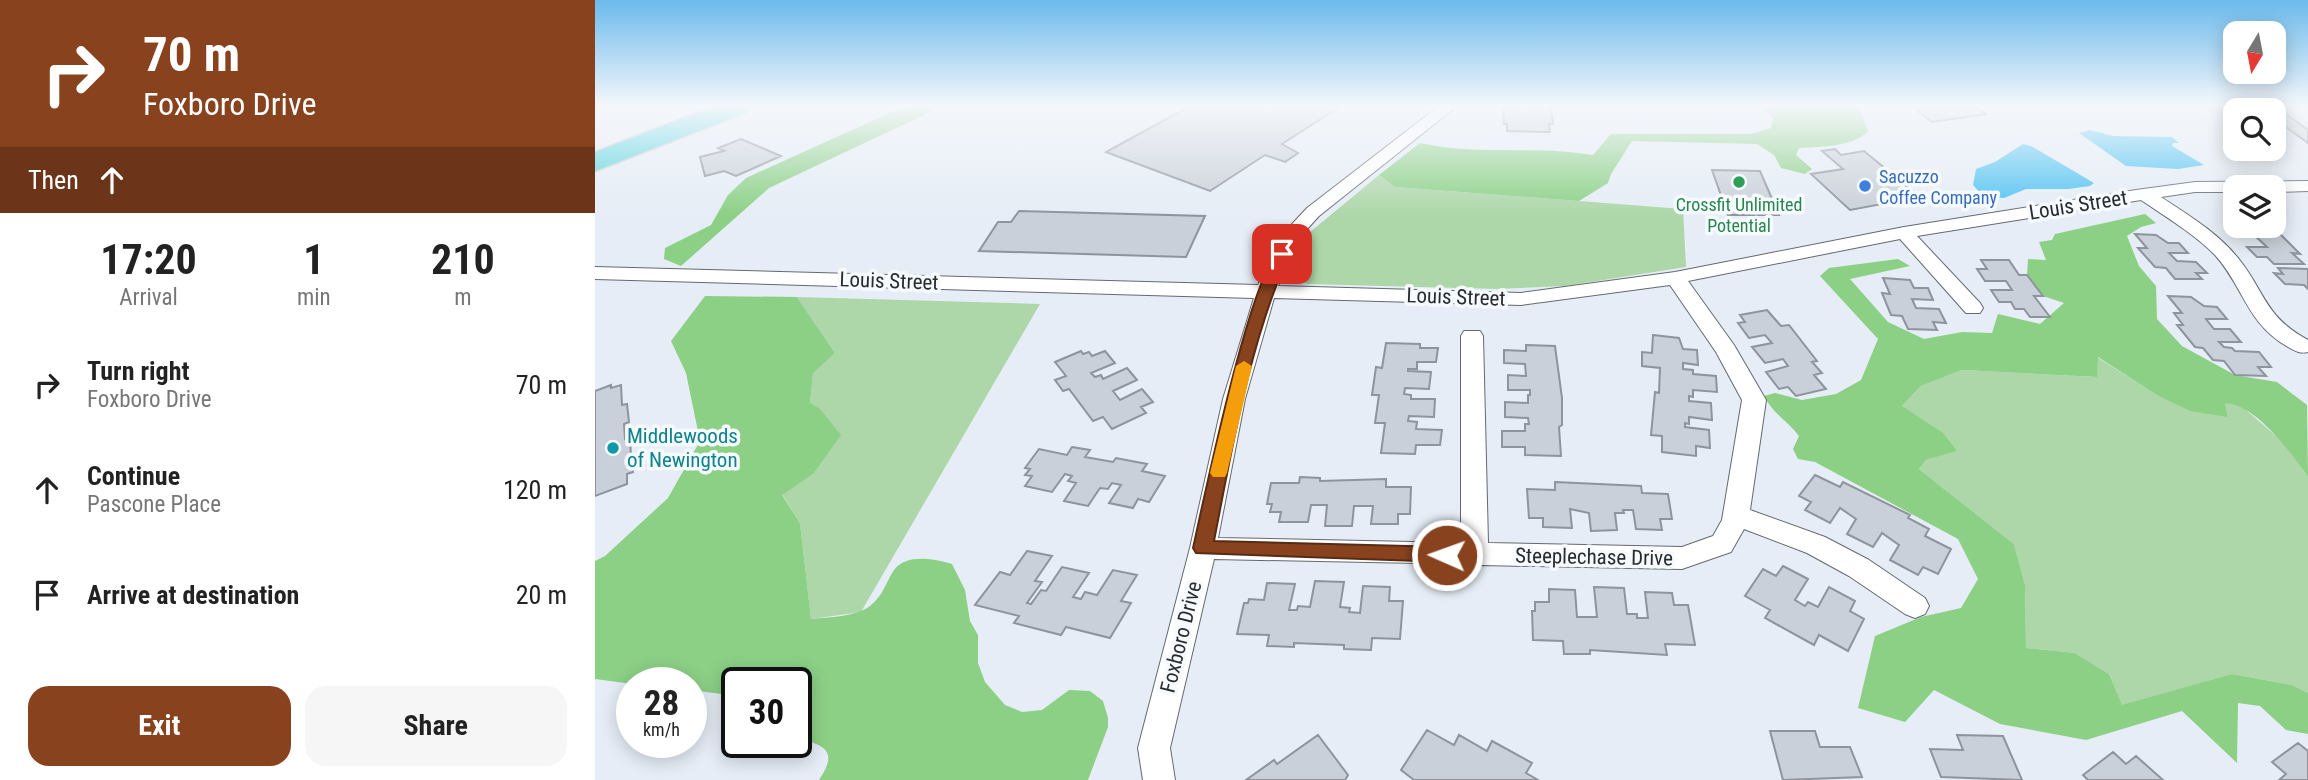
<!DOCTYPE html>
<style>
body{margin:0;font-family:"Roboto Condensed",sans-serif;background:#f6f6f6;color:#222;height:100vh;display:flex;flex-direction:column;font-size:26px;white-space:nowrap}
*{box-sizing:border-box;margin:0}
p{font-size:23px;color:#767676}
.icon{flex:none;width:38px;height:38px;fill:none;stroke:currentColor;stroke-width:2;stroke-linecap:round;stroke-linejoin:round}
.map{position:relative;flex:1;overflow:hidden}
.details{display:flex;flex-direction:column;background:#fff;width:595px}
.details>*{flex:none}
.banner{background:#88421e;color:#fff;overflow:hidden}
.needle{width:46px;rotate:190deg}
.buttons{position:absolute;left:1628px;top:21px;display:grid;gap:14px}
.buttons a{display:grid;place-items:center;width:63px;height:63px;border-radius:14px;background:#fff;box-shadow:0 4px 18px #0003;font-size:35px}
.speed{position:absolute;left:21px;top:667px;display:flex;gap:14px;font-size:35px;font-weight:700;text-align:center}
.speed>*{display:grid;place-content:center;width:91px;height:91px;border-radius:50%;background:#fff;box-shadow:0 4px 18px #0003;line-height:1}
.speed small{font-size:18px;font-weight:400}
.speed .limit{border:4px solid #111;border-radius:10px;background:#fff;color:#111}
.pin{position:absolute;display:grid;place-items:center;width:60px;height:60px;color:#fff;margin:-30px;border-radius:14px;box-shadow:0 4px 10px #0006}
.me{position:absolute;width:77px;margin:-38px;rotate:272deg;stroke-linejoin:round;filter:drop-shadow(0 0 5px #0008)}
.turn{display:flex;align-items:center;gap:24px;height:147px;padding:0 28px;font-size:32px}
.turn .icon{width:91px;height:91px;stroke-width:2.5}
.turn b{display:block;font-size:49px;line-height:60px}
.then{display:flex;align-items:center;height:66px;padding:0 28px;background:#0003;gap:14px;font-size:26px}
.eta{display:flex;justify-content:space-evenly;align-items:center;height:119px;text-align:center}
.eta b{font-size:42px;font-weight:700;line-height:49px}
.cta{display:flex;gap:14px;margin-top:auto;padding:14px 28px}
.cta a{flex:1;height:80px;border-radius:21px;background:#88421e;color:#fff;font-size:28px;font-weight:700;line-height:80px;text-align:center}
.cta a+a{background:#f6f6f6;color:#222}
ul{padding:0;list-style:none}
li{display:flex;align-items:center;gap:21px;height:105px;padding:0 28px}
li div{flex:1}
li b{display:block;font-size:26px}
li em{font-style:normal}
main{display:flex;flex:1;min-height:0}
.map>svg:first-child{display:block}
.green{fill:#add7a9}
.forest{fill:#8cd086}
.water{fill:#4fc2f2}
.building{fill:#cad0d9;stroke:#8e939c;stroke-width:2}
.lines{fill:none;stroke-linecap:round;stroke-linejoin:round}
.minor-casing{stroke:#646971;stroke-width:2}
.trunk-casing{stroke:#cccccd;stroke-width:3}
.minor{fill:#fff;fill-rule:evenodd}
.trunk{fill:#53d2de;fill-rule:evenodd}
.route{fill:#88421e;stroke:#582b14;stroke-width:2}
.slow{fill:#f59e0b}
.leisure-dot{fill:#2e9e5b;stroke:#f7fafd;stroke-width:2.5}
.shop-dot{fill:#3f7fe0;stroke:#f7fafd;stroke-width:2.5}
.culture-dot{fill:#0f9aa8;stroke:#f7fafd;stroke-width:2.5}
.labels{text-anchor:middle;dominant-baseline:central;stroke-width:7;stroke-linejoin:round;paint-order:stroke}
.far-shop-label{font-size:18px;fill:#366cbe;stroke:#f7fafd;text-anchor:start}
.far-leisure-label{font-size:18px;fill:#27864d;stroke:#f7fafd}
.street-label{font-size:21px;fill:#292b2f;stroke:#f7fafd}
.culture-label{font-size:21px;fill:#0d838f;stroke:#f7fafd;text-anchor:start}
</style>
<main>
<section class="details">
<div class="banner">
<div class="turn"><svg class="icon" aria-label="right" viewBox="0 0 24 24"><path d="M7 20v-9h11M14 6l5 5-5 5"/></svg><div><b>70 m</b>Foxboro Drive</div></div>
<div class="then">Then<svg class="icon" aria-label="ahead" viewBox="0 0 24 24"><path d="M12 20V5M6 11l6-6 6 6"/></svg></div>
</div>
<div class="eta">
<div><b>17:20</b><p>Arrival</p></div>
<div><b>1</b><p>min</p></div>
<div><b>210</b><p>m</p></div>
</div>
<ul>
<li><svg class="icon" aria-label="right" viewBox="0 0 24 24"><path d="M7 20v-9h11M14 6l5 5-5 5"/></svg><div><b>Turn right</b><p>Foxboro Drive</p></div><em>70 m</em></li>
<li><svg class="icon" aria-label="ahead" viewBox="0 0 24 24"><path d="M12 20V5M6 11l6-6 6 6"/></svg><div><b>Continue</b><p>Pascone Place</p></div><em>120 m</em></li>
<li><svg class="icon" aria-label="arrive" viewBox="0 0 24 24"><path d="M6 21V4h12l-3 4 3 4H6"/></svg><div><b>Arrive at destination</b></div><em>20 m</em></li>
</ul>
<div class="cta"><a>Exit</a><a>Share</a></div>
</section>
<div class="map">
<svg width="1713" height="780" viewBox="0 0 1713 780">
<rect width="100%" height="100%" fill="#e6edf6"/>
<path class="green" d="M784,175L800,187L1088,209L1091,267L970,286L902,289L713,284L700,278L695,260L709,237Z
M202,297L445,304L266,612L216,619L205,523L187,494L218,474L215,403L218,372L240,353Z
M1502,357L1560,394L1633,417L1630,403H1643L1688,442L1713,477V693L1697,685L1637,674L1527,706L1514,674L1480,653L1431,648L1430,585L1419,544L1324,469L1331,460L1361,451L1307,406L1326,386L1367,370L1501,377Z"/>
<path class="forest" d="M310,106H348L174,188L86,266L69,259L70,248L116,225L133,195L151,178Z
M1148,106H1263L1273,131C1257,148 1226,146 1204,148L1201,155L1217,169L1210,174L1186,168L1179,155L1162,144L1037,141L1016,174L1013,183L984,201L800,187L784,175L825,143C882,156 941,145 998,155L1016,134H1156L1176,128L1178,118L1168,109Z
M1550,214L1561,223L1546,227L1532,236L1544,266L1561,286L1562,319L1587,346L1640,375L1682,382L1712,405L1713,477C1696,453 1661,404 1630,403L1633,417L1595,411L1560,394L1503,357L1502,377L1367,370L1326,386L1307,406L1348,433L1362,451L1331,460L1324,469L1419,544L1430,585L1431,648L1480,653L1514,674L1527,705L1637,674L1697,685L1713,693V734L1691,730L1665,706L1643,703L1642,763L1587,711L1491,740L1405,724L1339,690L1310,722L1263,708L1280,636L1326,617L1366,608L1383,579L1363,539L1220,462L1203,459L1198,449L1204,436C1192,420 1179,415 1169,396L1180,393L1207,400L1241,394L1266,380L1283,339L1225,276L1234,268L1303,259L1315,266L1255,279L1293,322L1329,339L1367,332L1397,333L1403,314L1445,324L1469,303L1448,296L1432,275L1433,259L1451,260L1444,242L1457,240L1460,234Z
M110,296L202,297L240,353L218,373L215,403L225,409L246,435L218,474L187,495L205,523L216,619C234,617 260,617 275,606C288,596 291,582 299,570C311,553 341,559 357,564L370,590L375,621L383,635V663L390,682L410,705L427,712L447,710L474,690L495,691L508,701L513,718V727L493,780H224C244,750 230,746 201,737V682H142V696L96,690V682L37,684L0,679V561L10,556L73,498L105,441L91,373L76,341Z"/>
<path class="water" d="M1495,130L1518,136L1577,137L1584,143H1578L1577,146L1609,165L1583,169L1531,166L1484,133Z
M1428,144L1436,146L1499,183L1495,186L1473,189H1431L1409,198L1389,197L1378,185L1381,169L1400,162Z"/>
<path class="building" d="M595,106H746L687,144L703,153L690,162L670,155L615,191L511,152Z
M908,106H964H956L958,124H954L955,132L912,131V124H909Z
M1316,106H1380L1391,114L1337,122Z
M1664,107L1683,108L1713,130V143L1678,118V110Z
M146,139L186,156L141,176L129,171L110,176L105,157L129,151L123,148Z
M1240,149L1246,155L1269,151L1325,197L1255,210L1216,174L1248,169L1227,151Z
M1117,170L1165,171L1184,215H1133Z
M424,211L610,216L591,257L384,251L403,222H416Z
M1642,226H1667L1676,235H1686L1705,254L1697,253L1709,264H1679L1672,257H1662L1652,247H1672L1658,234H1639L1634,228L1645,229Z
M1540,234L1561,235L1573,243H1584L1593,253H1574L1582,261L1601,262L1612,273H1601L1607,279H1580L1571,268L1560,267L1543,248H1552Z
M1386,260H1414L1424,275H1432L1448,296H1439L1455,317H1435L1429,309H1420L1416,302H1404L1396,290H1417L1411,281H1390L1382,269H1392Z
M1683,268L1713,269V289L1709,285L1690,284L1679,273L1688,274Z
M1288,278L1315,280L1319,288H1333L1338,300L1317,299L1321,308L1344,309L1351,323L1338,322L1342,330L1313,329L1307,316L1296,315L1287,293L1295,294Z
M1573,296L1596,297L1609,306L1622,307L1632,319H1611L1619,329H1635L1646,342H1624L1629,347L1637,348L1640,351L1664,352L1676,367H1663L1671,376L1640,375L1629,361L1618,360L1608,348L1600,347L1582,325H1588L1579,313H1587Z
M1172,310L1186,326L1194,325L1222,361L1217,362L1227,373L1219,375L1231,389L1201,396L1193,387L1184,389L1171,372L1193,366L1188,359L1170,363L1157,347L1177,343L1170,335L1154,338L1143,323L1150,322L1145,315Z
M1058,335L1084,338L1088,349L1102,350L1103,365L1088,363V369L1098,370V374L1121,376L1122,392L1098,390V397L1094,396V401L1116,403L1117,420L1094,417V424L1090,423V427L1114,430L1115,448L1101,446V456L1067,452V436L1056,435L1060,392L1064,393L1065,368L1047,366V352L1057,353Z
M791,343L825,344V348H843L841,362H822V369H813V371L836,372L834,389L810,388L809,394L816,395V399H840L839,417L814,416L813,421L822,422L821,429L847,430L845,445H821L820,454L786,453L790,423H780L784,395H777L781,367L787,368Z
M931,345L960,346L967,398V425L964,427L966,456L930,455V447H907V431H930V424H934L933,418L910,417V402L933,403V395H935V390H913V375L931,376L930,364L909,363V350L931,351Z
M486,351L488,354L494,352L497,356L510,351L520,363L496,373L500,377L506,375L508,379L532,368L542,380L518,391L525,400L547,389L558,402L546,407L551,413L517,429L508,417L498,421L474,389L468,391L460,380L471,376L460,362Z
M16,385V388L26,385L27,405L32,404L34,422L29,424L30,439L35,437L36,457L31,459L32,466L37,465L38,472L32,474V484L0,496V391Z
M477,447L495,450L490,457L518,462L521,458L552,464L547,471L570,476L554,502L543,499L538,508L514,503L526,485L517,483L513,489L505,488L493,506L469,501L481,483L473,481L477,476L470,474L457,492L430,486L437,476L430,475L435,469L430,468L444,449L472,455Z
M1220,475L1245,487L1248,482L1315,515L1313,518L1334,529L1330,536L1356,549L1343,574L1328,567L1323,575L1295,560L1304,545L1287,533L1278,547L1252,534L1261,519L1245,508L1235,523L1210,510L1216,502L1204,496Z
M705,477L725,478V481L791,479V487H816L815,514H803V524H776L778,506H759L757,526H730L732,505H716L713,522H684L686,512H675L677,504H672L676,483H704Z
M960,482L1046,486L1047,493L1073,494L1077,519H1065L1067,530L1041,529L1038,510H1028L1029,513H1020L1022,530L996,531L994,513L975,509L977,528L948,527V518H934L932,489L960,490Z
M432,551L457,556L440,581L447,582L432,603L436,604L446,590L451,591L467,567L494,573L478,597L486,599L490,592L502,595L518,570L542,575L526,601L536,603L515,638L471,627L466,635L419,623L424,616L380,605L405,572L415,575Z
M1188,566L1213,579L1200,600L1210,606L1213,602L1223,607L1234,587L1260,601L1255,611L1269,619L1253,651L1224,635L1219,645L1170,618L1175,610L1150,596L1168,569L1181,576Z
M720,581L749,582L745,607L755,608L754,612L765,613L768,586L795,587L794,601H808L805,639L777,638L776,650L749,649V645L699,643V647L672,646L674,635L642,634L649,603H653L654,599L669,600L672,583L700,584L694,610H702L703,606L715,607Z
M999,587L1029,588L1032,614H1042V618H1053L1050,592L1077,593L1079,605H1093L1100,645L1070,644L1072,655L995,650V654H969L968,641L938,640L937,611H940V602H954V589L980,590L982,617H1002Z
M832,730L859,745L864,735L892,751L897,741L937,763L931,773L943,780H819L806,770Z
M1175,731H1220L1225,747H1255L1267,777L1188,780Z
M723,735L753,775L750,780H651L679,760L682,764Z
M1362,735L1408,736L1427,780L1346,777L1335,749L1368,750Z
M1703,743L1713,751V780H1684L1691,774L1677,762Z
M1518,752L1531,764L1541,756L1568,780H1493L1488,775Z"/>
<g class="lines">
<defs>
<path id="minor" d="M844,106H862L724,216L704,238L683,286L926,293L1080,272L1309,227L1541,190L1600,182L1713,181V191L1678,192V187H1640V192H1600L1566,197C1593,215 1622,232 1643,258C1671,293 1669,316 1713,340V352C1705,354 1700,351 1693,347C1651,323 1649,287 1620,255C1598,233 1571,217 1546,200L1322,236L1385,303L1388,308L1385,313H1371L1305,239L1093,281L1139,345L1171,400L1155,510L1230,537L1274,560L1330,598L1334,606L1330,614L1320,618L1310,614L1254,576L1212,553L1149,529L1136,552L1087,569L887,565L880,567L872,564L619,559L575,748L580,780H548L543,748L595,548L628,399L659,298L0,279V267L663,285L686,236L712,208ZM1075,285L1121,352L1147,400L1127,520L1118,536L1087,547L893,543L888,336L885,331H869L866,336V543L623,538L650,399L679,298L926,305Z"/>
<path id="trunk" d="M119,106H156L152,112L0,171V152Z"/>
</defs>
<use href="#minor" class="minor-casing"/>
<use href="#trunk" class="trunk-casing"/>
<use href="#minor" class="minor"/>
<use href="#trunk" class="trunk"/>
</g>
<linearGradient id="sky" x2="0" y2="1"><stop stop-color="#6bbaec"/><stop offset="0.49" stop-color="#f4f7fb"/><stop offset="1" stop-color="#f4f7fb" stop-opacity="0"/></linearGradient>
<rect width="1713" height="215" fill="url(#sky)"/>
<path class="route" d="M687,250L694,254C654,345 638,444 619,541L852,547L859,549L862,555L859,560L852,562L601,553L598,548C607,508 658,259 687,250Z"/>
<path class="slow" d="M649,361L657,366L632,473L630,477H618L615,473L641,366Z"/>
<circle class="leisure-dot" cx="1144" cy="182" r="7"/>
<circle class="shop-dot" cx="1270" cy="186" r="7"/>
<circle class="culture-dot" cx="18" cy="448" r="7"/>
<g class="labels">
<g class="far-shop-label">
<text x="1284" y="176">Sacuzzo<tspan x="1284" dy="21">Coffee Company</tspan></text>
</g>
<g class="far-leisure-label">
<text x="1144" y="204">Crossfit Unlimited<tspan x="1144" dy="21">Potential</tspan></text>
</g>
<g class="street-label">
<text transform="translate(1483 205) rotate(-9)">Louis Street</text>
<text transform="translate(294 281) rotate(2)">Louis Street</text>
<text transform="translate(861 297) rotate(2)">Louis Street</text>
<text transform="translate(999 557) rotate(1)">Steeplechase Drive</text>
<text transform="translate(586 637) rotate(-76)">Foxboro Drive</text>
</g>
<g class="culture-label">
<text x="32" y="436">Middlewoods<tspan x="32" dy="24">of Newington</tspan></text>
</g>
</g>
</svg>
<div class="buttons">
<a><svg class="needle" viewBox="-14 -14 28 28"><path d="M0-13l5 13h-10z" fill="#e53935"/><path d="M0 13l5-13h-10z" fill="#767676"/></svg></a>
<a><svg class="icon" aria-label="search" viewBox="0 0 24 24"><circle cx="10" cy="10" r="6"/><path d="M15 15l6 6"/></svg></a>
<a><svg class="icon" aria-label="layers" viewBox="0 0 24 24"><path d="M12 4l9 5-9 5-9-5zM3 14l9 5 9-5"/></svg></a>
</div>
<div class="speed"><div>28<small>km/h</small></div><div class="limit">30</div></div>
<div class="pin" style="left:687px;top:254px;background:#d93025"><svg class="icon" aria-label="arrive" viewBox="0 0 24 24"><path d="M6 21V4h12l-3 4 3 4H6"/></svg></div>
<svg class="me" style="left:852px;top:555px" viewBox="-20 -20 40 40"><circle r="17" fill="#88421e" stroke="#fff" stroke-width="3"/><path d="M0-11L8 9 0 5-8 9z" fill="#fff"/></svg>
</div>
</main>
